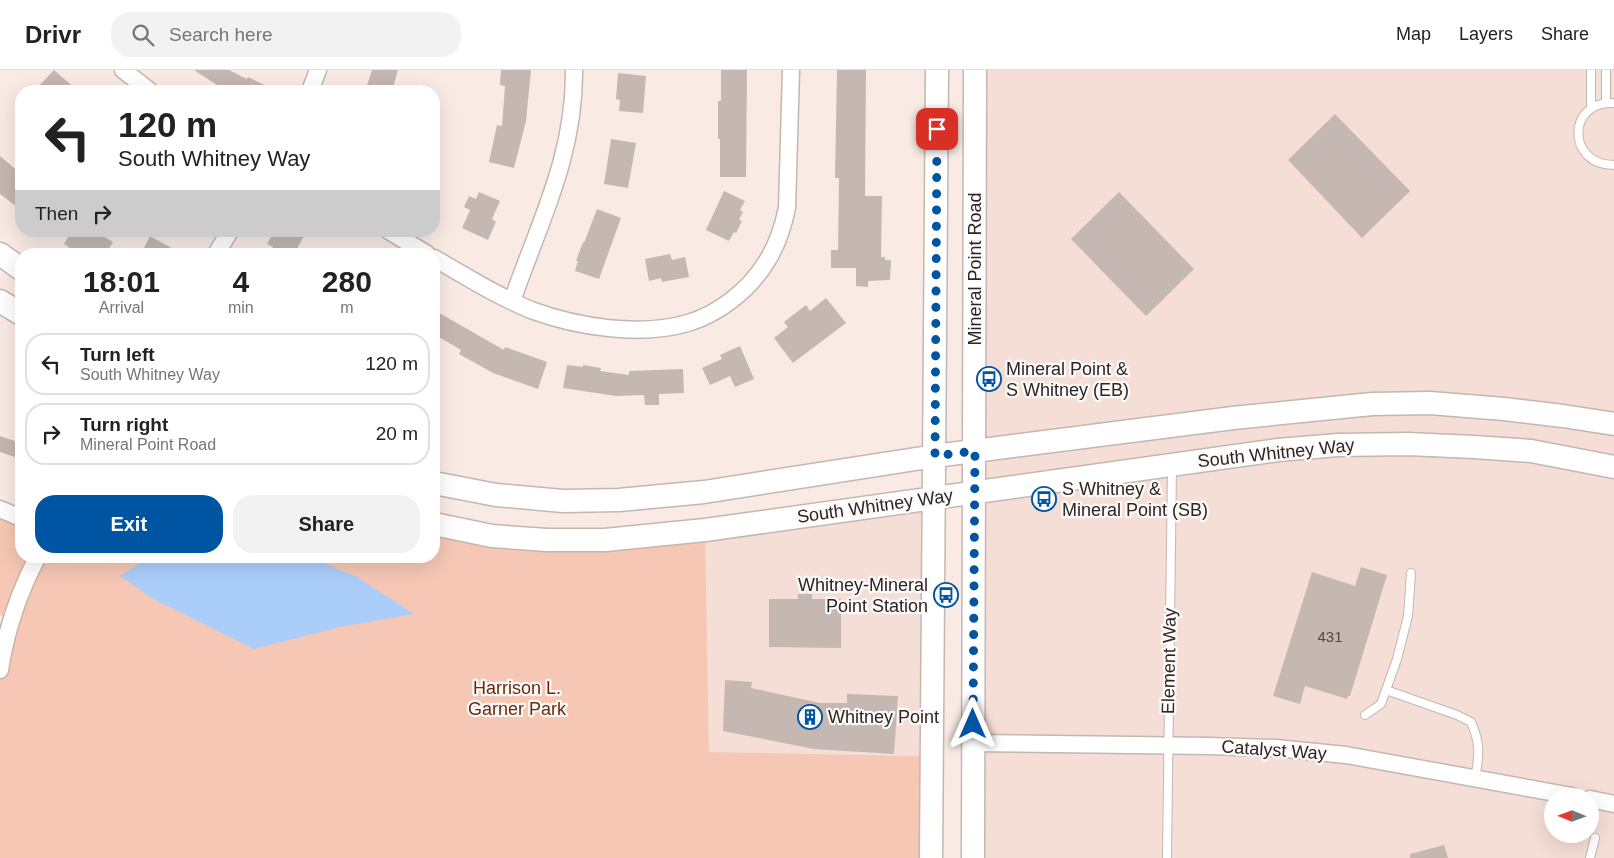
<!DOCTYPE html>
<style>
body{margin:0;font-family:Arial,sans-serif;background:#f2f2f2;color:#222;height:100vh;display:flex;flex-direction:column;font-size:19px;white-space:nowrap}
*{box-sizing:border-box;margin:0}
p{font-size:16px;color:#767676}
.icon{flex:none;width:28px;height:28px;fill:none;stroke:currentColor;stroke-width:2;stroke-linecap:round;stroke-linejoin:round}
.map{position:relative;flex:1;overflow:hidden}
.sheet{position:absolute;left:15px;top:178px;width:425px;height:315px;display:flex;flex-direction:column;background:#fff;border-radius:20px;box-shadow:0 5px 20px #0002}
.sheet>*{flex:none}
.guide{position:absolute;left:15px;top:15px;width:425px;height:152px;border-radius:20px;box-shadow:0 5px 20px #0002;background:#fff;color:#222;overflow:hidden}
.needle{width:32px;rotate:271deg}
.controls{position:absolute;left:1544px;top:718px;display:grid;gap:10px}
.controls a{display:grid;place-items:center;width:55px;height:55px;border-radius:50%;background:#fff;box-shadow:0 5px 20px #0002;font-size:25px}
.pin{position:absolute;display:grid;place-items:center;width:42px;height:42px;color:#fff;margin:-21px;border-radius:10px;box-shadow:0 2px 8px #0006}
.me{position:absolute;width:55px;margin:-28px;rotate:0deg;stroke-linejoin:round;filter:drop-shadow(0 0 4px #0008)}
.turn{display:flex;align-items:center;gap:18px;height:105px;padding:0 20px;font-size:22px}
.turn .icon{width:65px;height:65px;stroke-width:2.5}
.turn b{display:block;font-size:35px;line-height:42px}
.then{display:flex;align-items:center;height:48px;padding:0 20px;background:#0003;gap:10px;font-size:19px}
.eta{display:flex;justify-content:space-evenly;align-items:center;height:85px;text-align:center}
.eta b{font-size:30px;font-weight:800;line-height:35px}
.primary-button{display:flex;gap:10px;margin-top:auto;padding:10px 20px}
.primary-button a{flex:1;height:58px;border-radius:20px;background:#0055a3;color:#fff;font-size:20px;font-weight:800;line-height:58px;text-align:center}
.primary-button a+a{background:#f2f2f2;color:#222}
ul{padding:0;list-style:none}
li{display:flex;align-items:center;gap:15px;height:62px;margin:0 10px 8px;padding:0 10px;border:2px solid #e0e0e0;border-radius:20px}
li div{flex:1}
li b{display:block;font-size:19px}
li em{font-style:normal}
header{display:flex;align-items:center;gap:30px;box-sizing:border-box;height:70px;padding:0 25px;background:#fff;border-bottom:1px solid #e0e0e0}
header strong{font-size:24px}
nav{display:flex;gap:28px;margin-inline-start:auto;font-size:18px}
.search{width:350px;height:45px;background:#f2f2f2;display:flex;align-items:center;gap:12px;box-sizing:border-box;padding:0 18px;border-radius:20px;color:#767676;font-size:19px}
.map>svg:first-child{display:block}
.built{fill:#f5ded5;fill-rule:evenodd}
.green{fill:#f5c7b4}
.water{fill:#aacef9}
.building{fill:#c5b7b1}
.lines{fill:none;stroke-linecap:round;stroke-linejoin:round}
.service-casing{stroke:#c4b6b0;stroke-width:10}
.minor-casing{stroke:#c4b6b0;stroke-width:19}
.secondary-casing{stroke:#c4b6b0;stroke-width:25}
.service{stroke:#fff;stroke-width:8}
.minor{stroke:#fff;stroke-width:16}
.secondary{stroke:#fff;stroke-width:22}
.route{stroke:#0055a3;stroke-width:9;stroke-dasharray:0 16.2}
.labels{text-anchor:middle;dominant-baseline:central;stroke-width:4.5;stroke-linejoin:round;paint-order:stroke}
.number-label{font-size:15px;fill:#524a46}
.street-label{font-size:18px;fill:#2b2523;stroke:#fdfaf9}
.poi-label{font-size:18px;fill:#2b2523;stroke:#fdfaf9;text-anchor:start}
.park-label{font-size:18px;fill:#6a2908;stroke:#fdfaf9}
</style>
<header>
<strong>Drivr</strong>
<div class="search"><svg class="icon" aria-label="search" viewBox="0 0 24 24"><circle cx="10" cy="10" r="6"/><path d="M15 15l6 6"/></svg>Search here</div>
<nav><a>Map</a><a>Layers</a><a>Share</a></nav>
</header>
<div class="map">
<svg width="1614" height="788" viewBox="0 0 1614 788">
<rect width="100%" height="100%" fill="#f9eae4"/>
<path class="built" d="M975,0H1614V788H973ZM1552,726H1590V764H1552Z
M934,428L932,684L916,686L709,682L705,460Z"/>
<path class="green" d="M0,439L21,448V486H434V454L492,466L705,460L709,682L916,686L932,684L931,788H0V600L11,549L0,545Z"/>
<path class="water" d="M152,486H307L357,507L414,544L340,557L254,579L153,529L120,506Z"/>
<path class="building" d="M54,0L78,21H34Z
M194,0H229L247,9L248,7L277,21H226Z
M372,0H398L392,21H375L366,18Z
M501,0H531L526,51L514,98L489,92L497,55L502,56L505,16L500,15Z
M721,0H747L746,107H720V69H718V31H721Z
M837,0H866L865,126H882L881,187H885V190H891L890,210L868,211V217L856,216V198H831V180H838L839,108H835Z
M618,3L646,6L643,43L619,41L620,30L616,29Z
M1335,44L1410,121L1362,168L1288,90Z
M611,69L636,73L628,118L604,114Z
M0,86L21,104V140L0,124Z
M724,121L745,131L740,140L743,142L739,150L742,151L736,163L734,162L729,171L706,160Z
M479,122L500,131L492,149L496,152L488,170L462,158L470,140L464,137L469,126L476,129Z
M1119,122L1194,199L1146,246L1071,169Z
M597,139L621,148L599,209L575,201L578,191H576L583,172L584,173Z
M72,161H95L113,172L106,184H79L64,174Z
M274,161H296L304,166L294,184H269L273,177L267,174Z
M150,166L182,184H141Z
M670,184L672,190L685,187L689,207L662,212L661,208L649,211L645,189Z
M826,228L846,253L793,293L774,268L788,257L784,252L806,235L810,241Z
M434,240L504,280L505,277L547,292L538,319L493,303L459,284L461,280L434,264Z
M740,276L754,309L735,317L730,306L710,315L702,298L722,289L720,285Z
M567,295L583,297V295L601,298L600,301L629,305V301L683,299L684,323L659,324V335H645L644,325L616,326L563,318Z
M0,366L21,373V389L0,382Z
M1361,497L1387,505L1350,626H1348L1347,629L1305,616L1300,634L1273,626L1312,502L1355,516Z
M798,524H812V529H841V578L769,577V529H798Z
M725,610L752,612L751,618L820,633H847V624L898,626L894,684L814,679L723,661Z
M1444,775L1448,788H1410V784Z"/>
<g class="lines">
<defs>
<path id="service" d="M1606,32V0
M1614,33C1567,30 1566,95 1614,95
M1591,37V0
M1386,620L1457,645L1471,652C1481,674 1479,686 1475,709
M1365,645L1381,634L1397,589L1408,546L1411,503
M1167,788L1172,397
M1590,788L1595,768"/>
<path id="minor" d="M123,0L150,21
M310,21L318,0
M389,161L427,184
M216,184L230,161
M434,188C465,206 497,226 531,240C577,257 640,267 688,253C718,244 748,221 765,194C776,178 783,157 787,138L791,0
M512,231C539,153 575,86 574,0
M0,439L21,448
M0,600C6,560 19,522 38,486
M973,673L1208,676L1276,678L1346,685L1572,726
M1590,729L1614,734"/>
<path id="secondary" d="M0,184L21,199
M0,231L21,244
M434,413L496,425L563,431L619,430L704,422L935,386L1233,348L1372,334L1430,333L1504,339L1563,346L1614,354
M434,454L492,466L547,470H605L705,460L1278,380L1338,375L1408,374L1474,377L1531,381L1614,397
M931,788L937,0
M973,788L975,0"/>
</defs>
<use href="#service" class="service-casing"/>
<use href="#minor" class="minor-casing"/>
<use href="#secondary" class="secondary-casing"/>
<use href="#service" class="service"/>
<use href="#minor" class="minor"/>
<use href="#secondary" class="secondary"/>
</g>
<g class="lines">
<path class="route" d="M937,59L935,386L975,381L973,654"/>
</g>
<defs>
<symbol id="bus-ring" viewBox="-11 -11 22 22"><circle r="9.5" fill="#fdfaf9" stroke="#0055a3" stroke-width="1.5"/><path d="M-5-6H5V4H4V6H2V4H-2V6H-4V4H-5ZM-3.5-4V0h7V-4ZM-3.5 1.2v1.5H-2V1.2ZM2 1.2v1.5H3.5V1.2Z" fill="#0055a3"/></symbol>
<symbol id="building-ring" viewBox="-11 -11 22 22"><circle r="9.5" fill="#fdfaf9" stroke="#0055a3" stroke-width="1.5"/><path d="M-4-6H4V6H1V3H-1V6H-4ZM-2.5-4.3h1.7v1.8h-1.7ZM.8-4.3h1.7v1.8H.8ZM-2.5-1h1.7V.8h-1.7ZM.8-1h1.7V.8H.8Z" fill="#0055a3"/></symbol>
</defs>
<g fill-rule="evenodd">
<use href="#bus-ring" x="975" y="295" width="28" height="28"/>
<use href="#bus-ring" x="1030" y="415" width="28" height="28"/>
<use href="#bus-ring" x="932" y="511" width="28" height="28"/>
<use href="#building-ring" x="796" y="633" width="28" height="28"/>
</g>
<g class="labels">
<g class="number-label">
<text x="1330" y="566">431</text>
</g>
<g class="street-label">
<text transform="translate(975 199) rotate(-90)">Mineral Point Road</text>
<text transform="translate(1276 383) rotate(-6)">South Whitney Way</text>
<text transform="translate(875 436) rotate(-8)">South Whitney Way</text>
<text transform="translate(1169 591) rotate(-89)">Element Way</text>
<text transform="translate(1274 680) rotate(4)">Catalyst Way</text>
</g>
<g class="poi-label">
<text x="1006" y="299">Mineral Point &amp;<tspan x="1006" dy="21">S Whitney (EB)</tspan></text>
<text x="1062" y="419">S Whitney &amp;<tspan x="1062" dy="21">Mineral Point (SB)</tspan></text>
<text x="928" y="515" text-anchor="end">Whitney-Mineral<tspan x="928" dy="21">Point Station</tspan></text>
<text x="828" y="647">Whitney Point</text>
</g>
<g class="park-label">
<text x="517" y="618">Harrison L.<tspan x="517" dy="21">Garner Park</tspan></text>
</g>
</g>
</svg>
<div class="controls">
<a><svg class="needle" viewBox="-14 -14 28 28"><path d="M0-13l5 13h-10z" fill="#e53935"/><path d="M0 13l5-13h-10z" fill="#767676"/></svg></a>
</div>
<div class="pin" style="left:937px;top:59px;background:#d93025"><svg class="icon" aria-label="arrive" viewBox="0 0 24 24"><path d="M6 21V4h12l-3 4 3 4H6"/></svg></div>
<svg class="me" style="left:973px;top:654px" viewBox="-20 -20 40 40"><path d="M0-17L14 15 0 8-14 15z" fill="#0055a3" stroke="#fff" stroke-width="4"/></svg>
<div class="guide">
<div class="turn"><svg class="icon" aria-label="left" viewBox="0 0 24 24"><path d="M17 20v-9H6M10 6l-5 5 5 5"/></svg><div><b>120 m</b>South Whitney Way</div></div>
<div class="then">Then<svg class="icon" aria-label="right" viewBox="0 0 24 24"><path d="M7 20v-9h11M14 6l5 5-5 5"/></svg></div>
</div>
<section class="sheet">
<div class="eta">
<div><b>18:01</b><p>Arrival</p></div>
<div><b>4</b><p>min</p></div>
<div><b>280</b><p>m</p></div>
</div>
<ul>
<li><svg class="icon" aria-label="left" viewBox="0 0 24 24"><path d="M17 20v-9H6M10 6l-5 5 5 5"/></svg><div><b>Turn left</b><p>South Whitney Way</p></div><em>120 m</em></li>
<li><svg class="icon" aria-label="right" viewBox="0 0 24 24"><path d="M7 20v-9h11M14 6l5 5-5 5"/></svg><div><b>Turn right</b><p>Mineral Point Road</p></div><em>20 m</em></li>
</ul>
<div class="primary-button"><a>Exit</a><a>Share</a></div>
</section>
</div>
